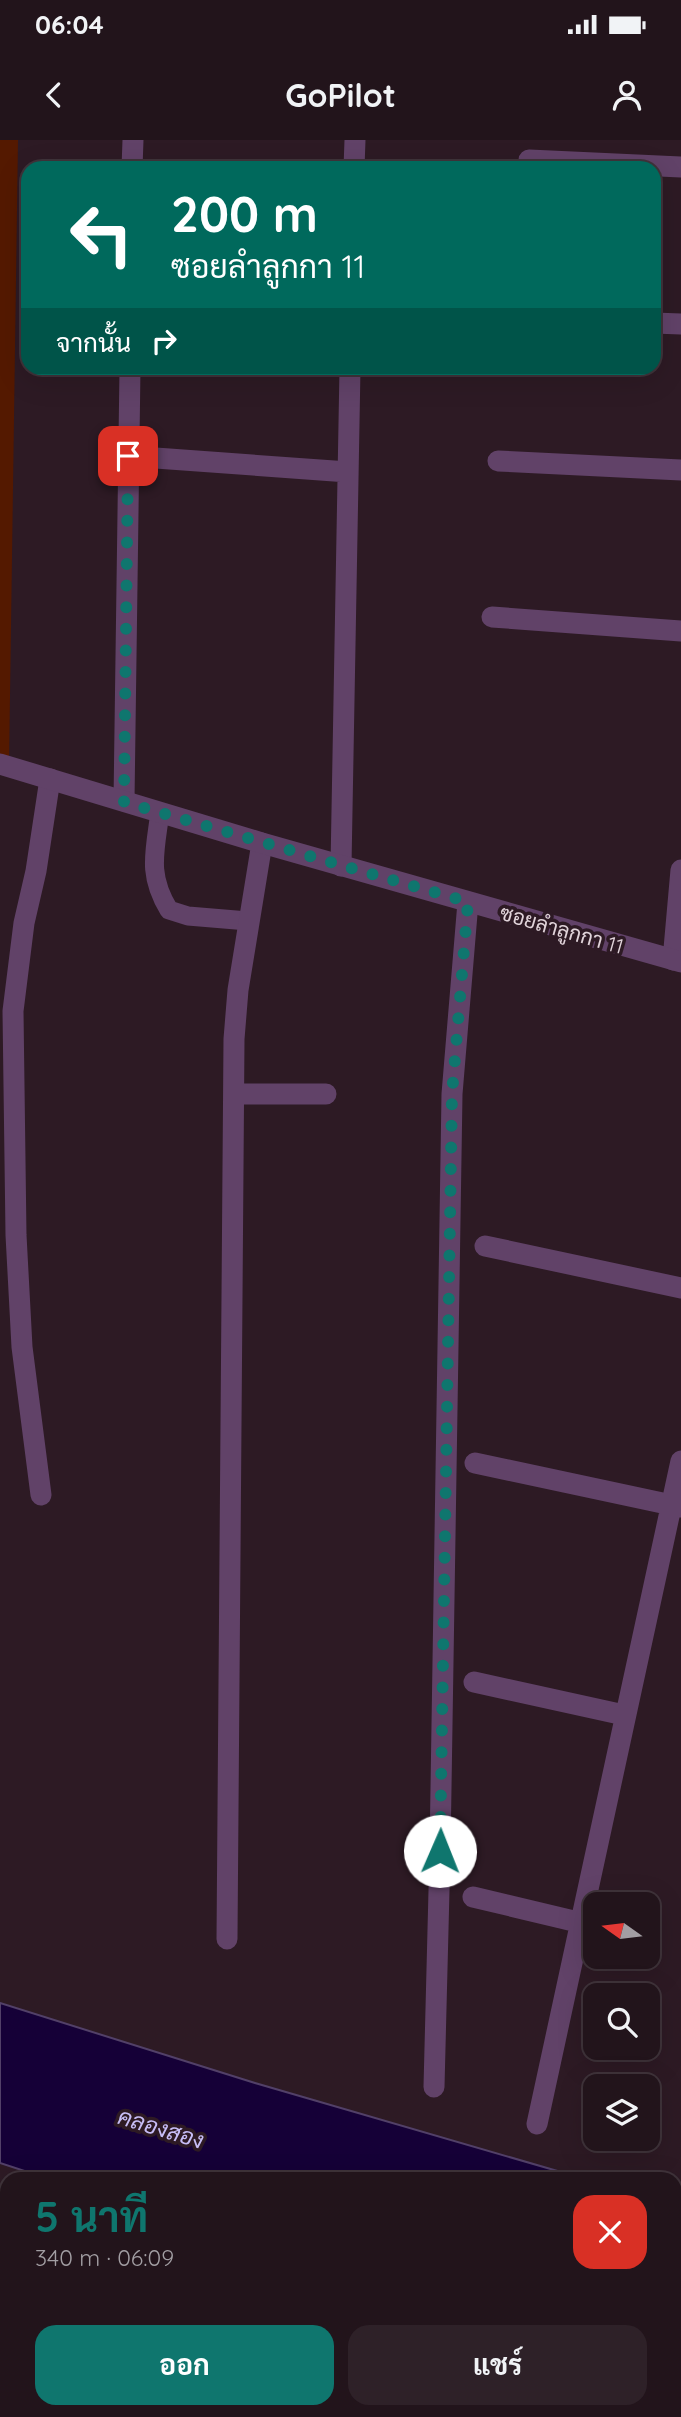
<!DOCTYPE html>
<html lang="th">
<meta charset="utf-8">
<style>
body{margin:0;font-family:Quicksand,Sarabun,sans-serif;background:#2e2128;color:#f1f3f6;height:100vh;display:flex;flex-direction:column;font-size:26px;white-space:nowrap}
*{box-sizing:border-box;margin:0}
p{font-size:23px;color:#a29ea3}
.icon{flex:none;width:38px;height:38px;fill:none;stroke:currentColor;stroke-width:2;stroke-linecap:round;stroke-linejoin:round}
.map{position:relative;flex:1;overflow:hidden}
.drawer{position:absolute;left:0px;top:2032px;width:682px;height:247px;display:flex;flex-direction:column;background:#22141b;border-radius:21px 21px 0 0;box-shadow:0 7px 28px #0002,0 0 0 2px #3f333a}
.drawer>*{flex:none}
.hud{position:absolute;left:21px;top:21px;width:640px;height:214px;border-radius:21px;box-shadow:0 7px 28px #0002,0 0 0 2px #3f333a;background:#00695c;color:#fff;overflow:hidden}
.needle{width:46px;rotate:284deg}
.fabs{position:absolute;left:583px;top:1752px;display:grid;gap:14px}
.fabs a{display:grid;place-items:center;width:77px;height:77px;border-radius:14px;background:#22141b;box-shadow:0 7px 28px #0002,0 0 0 2px #3f333a;font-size:35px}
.pin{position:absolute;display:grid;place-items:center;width:60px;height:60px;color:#fff;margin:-30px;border-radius:14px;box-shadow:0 4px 10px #0006}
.me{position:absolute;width:77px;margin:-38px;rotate:1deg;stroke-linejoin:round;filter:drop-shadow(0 0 5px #0008)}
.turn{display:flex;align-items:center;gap:24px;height:147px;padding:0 35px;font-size:32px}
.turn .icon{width:91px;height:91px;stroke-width:2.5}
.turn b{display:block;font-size:49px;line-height:60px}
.then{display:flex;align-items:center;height:66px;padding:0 35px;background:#0003;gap:14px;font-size:26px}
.round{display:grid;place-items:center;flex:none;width:74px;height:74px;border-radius:21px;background:#2e2128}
.overview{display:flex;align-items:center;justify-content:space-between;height:119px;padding:0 35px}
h1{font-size:42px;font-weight:700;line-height:52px;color:#0f766e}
.primary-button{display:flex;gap:14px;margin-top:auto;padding:14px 35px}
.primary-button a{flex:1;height:80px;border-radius:21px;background:#0f766e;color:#fff;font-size:28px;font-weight:700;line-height:80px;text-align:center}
.primary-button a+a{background:#2e2128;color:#f1f3f6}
.status{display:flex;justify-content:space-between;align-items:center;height:49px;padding:0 35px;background:#22141b;direction:ltr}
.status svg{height:19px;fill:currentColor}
header{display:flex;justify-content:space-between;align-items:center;height:91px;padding:0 35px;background:#22141b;font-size:32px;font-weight:700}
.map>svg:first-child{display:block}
.green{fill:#541900}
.water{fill:#150037;stroke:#524068;stroke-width:2}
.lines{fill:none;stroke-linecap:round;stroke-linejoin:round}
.service{stroke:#614268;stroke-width:19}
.minor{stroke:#614268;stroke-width:21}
.tertiary{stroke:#614268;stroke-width:21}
.route{stroke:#0f766e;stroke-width:12;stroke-dasharray:0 21.6}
.labels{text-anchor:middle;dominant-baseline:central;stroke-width:7;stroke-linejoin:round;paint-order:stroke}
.street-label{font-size:21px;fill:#e1d4da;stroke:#2d1a24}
.water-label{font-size:23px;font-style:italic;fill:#c7bdf6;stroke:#2d1a24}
</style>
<div class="status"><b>06:04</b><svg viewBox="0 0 49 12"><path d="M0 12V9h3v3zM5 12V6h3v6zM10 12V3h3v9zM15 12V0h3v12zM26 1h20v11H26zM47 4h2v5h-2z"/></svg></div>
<header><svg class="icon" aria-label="back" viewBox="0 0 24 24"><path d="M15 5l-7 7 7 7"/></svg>GoPilot<svg class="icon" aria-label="person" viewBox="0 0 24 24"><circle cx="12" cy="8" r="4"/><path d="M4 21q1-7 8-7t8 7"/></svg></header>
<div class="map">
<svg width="681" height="2277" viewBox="0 0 681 2277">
<rect width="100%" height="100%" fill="#2d1a24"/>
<path class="green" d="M0,0H18L9,626L0,623Z"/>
<path class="water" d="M0,1863L255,1943L585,2039H49L0,2023Z
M676,2065L681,2067V2214L676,2212Z
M7,2231V2272H140L131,2277H0V2235Z"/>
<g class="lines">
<path class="service" d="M160,672C155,712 147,734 169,770L188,776L248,781"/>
<path class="minor" d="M529,20L681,27
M132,28L133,0
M354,28L355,0
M654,183L681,184
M128,316L348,332
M498,321L681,330
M492,477L681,491
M124,661L130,228
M341,726L350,228
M673,820L681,730
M234,954H326
M485,1106L681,1148
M475,1323L681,1367
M41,1355L22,1207L16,1095L13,871L24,783L36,731L50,639
M474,1542L624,1575
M473,1757L582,1783
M227,1799L234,899L238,850L262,703
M434,1947L440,1711L452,954L468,762
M537,1984L681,1321"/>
<path class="tertiary" d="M0,624L262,703L681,822"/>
</g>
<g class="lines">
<path class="route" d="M128,316L124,662L468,762L452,954L440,1711"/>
</g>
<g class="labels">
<g class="street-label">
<text transform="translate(562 789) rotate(16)">ซอยลำลูกกา 11</text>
</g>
<g class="water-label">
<text transform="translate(161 1988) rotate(17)">คลองสอง</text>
</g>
</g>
</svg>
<div class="fabs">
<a><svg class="needle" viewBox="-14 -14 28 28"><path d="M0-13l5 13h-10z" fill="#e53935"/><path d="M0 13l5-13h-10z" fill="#a29ea3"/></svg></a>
<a><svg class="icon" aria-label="search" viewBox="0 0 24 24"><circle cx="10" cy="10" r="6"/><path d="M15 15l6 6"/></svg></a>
<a><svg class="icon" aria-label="layers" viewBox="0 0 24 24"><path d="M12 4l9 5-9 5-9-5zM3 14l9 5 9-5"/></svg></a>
</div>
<div class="pin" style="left:128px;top:316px;background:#d93025"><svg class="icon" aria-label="arrive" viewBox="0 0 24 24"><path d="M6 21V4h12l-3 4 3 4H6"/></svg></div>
<svg class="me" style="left:440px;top:1711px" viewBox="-20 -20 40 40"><circle r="19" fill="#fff"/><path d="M0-13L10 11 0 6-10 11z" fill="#0f766e"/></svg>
<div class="hud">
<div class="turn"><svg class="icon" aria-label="left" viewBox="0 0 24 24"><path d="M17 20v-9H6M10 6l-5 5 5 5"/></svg><div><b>200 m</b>ซอยลำลูกกา 11</div></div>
<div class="then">จากนั้น<svg class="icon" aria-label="right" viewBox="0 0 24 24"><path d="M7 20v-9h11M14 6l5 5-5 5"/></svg></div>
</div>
<section class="drawer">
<div class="overview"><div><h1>5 นาที</h1><p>340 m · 06:09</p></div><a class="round" style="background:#d93025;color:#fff"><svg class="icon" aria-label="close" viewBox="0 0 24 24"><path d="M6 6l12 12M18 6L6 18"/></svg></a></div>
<div class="primary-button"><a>ออก</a><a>แชร์</a></div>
</section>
</div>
